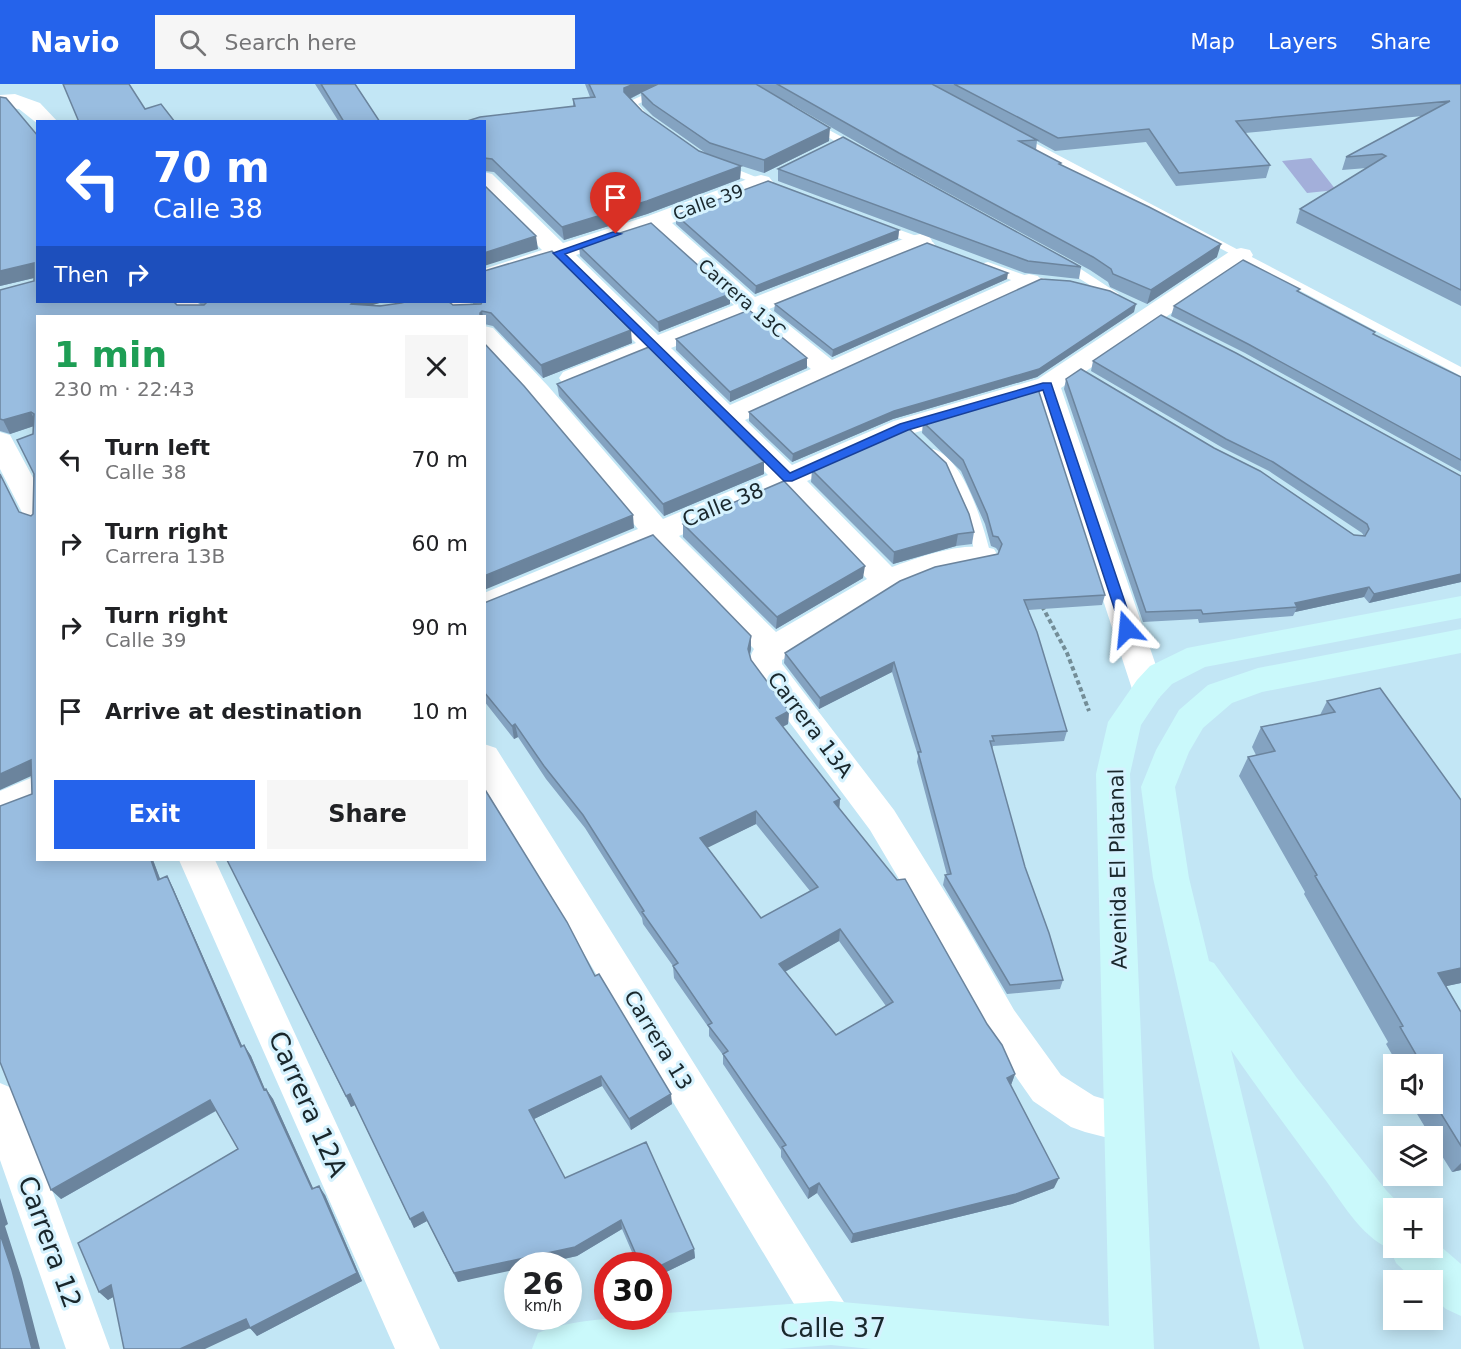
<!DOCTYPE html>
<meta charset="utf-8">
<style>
body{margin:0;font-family:"DejaVu Sans",sans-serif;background:#f6f6f6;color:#202124;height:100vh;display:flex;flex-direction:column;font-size:22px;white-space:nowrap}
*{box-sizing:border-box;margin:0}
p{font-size:20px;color:#757577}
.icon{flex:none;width:33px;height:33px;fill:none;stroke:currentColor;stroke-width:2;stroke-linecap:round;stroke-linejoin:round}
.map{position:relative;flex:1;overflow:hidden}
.details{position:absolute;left:36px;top:231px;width:450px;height:546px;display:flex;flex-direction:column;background:#fff;border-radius:0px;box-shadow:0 3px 15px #0003}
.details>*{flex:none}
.guide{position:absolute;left:36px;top:36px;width:450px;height:183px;border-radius:0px;box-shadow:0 3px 15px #0003;background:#2563eb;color:#fff;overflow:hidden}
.tools{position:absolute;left:1383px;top:970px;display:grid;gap:12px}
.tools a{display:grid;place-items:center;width:60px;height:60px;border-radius:0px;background:#fff;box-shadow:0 3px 15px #0003;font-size:30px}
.speed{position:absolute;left:504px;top:1168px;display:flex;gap:12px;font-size:30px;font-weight:700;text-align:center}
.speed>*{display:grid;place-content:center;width:78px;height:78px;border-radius:50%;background:#fff;box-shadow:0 3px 15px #0003;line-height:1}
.speed small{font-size:15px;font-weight:400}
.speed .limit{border:9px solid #d22;background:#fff;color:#111}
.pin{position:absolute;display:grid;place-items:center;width:51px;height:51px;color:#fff;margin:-62px -26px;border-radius:50% 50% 50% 0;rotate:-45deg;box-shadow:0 0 6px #0007}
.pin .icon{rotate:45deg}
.me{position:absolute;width:66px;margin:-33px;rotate:342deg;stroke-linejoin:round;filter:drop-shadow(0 0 4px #0008)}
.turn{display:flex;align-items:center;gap:21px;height:126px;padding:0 18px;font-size:27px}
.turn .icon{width:78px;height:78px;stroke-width:2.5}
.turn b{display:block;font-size:42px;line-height:51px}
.then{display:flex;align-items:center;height:57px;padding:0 18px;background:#0003;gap:12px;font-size:22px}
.round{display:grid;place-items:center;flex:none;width:63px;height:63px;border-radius:0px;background:#f6f6f6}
.overview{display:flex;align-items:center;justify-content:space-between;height:102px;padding:0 18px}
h1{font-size:36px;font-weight:700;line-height:45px;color:#1e9e55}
.cta{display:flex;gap:12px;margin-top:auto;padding:12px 18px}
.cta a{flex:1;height:69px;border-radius:0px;background:#2563eb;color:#fff;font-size:24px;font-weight:700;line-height:69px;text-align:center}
.cta a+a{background:#f6f6f6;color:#202124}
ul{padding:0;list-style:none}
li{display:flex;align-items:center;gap:18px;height:84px;padding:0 18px}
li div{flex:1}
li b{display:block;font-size:22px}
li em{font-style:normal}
header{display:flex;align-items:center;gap:36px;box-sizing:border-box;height:84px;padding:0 30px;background:#2563eb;color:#fff}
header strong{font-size:28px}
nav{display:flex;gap:33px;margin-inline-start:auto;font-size:21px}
.search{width:420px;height:54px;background:#f6f6f6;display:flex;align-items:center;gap:15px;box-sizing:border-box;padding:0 21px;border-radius:0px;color:#757577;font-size:22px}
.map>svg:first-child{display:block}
.water{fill:#a3afda}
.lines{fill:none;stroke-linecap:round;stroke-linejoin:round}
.path{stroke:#738d97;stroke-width:4;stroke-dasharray:4.5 3;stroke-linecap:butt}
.service{fill:#fff;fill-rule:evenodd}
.minor{fill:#fff;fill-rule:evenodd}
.secondary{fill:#caf9fb;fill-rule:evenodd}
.wall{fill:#84a3c1;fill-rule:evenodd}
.shaded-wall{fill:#6b849d}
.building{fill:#99bde0;stroke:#6b849d;stroke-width:1.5;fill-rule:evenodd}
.route{fill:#2563eb;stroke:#184099;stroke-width:1.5}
.labels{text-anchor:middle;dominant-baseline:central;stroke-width:6;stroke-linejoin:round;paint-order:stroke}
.far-street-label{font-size:18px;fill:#19272c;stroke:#d5f2fe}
.street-label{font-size:21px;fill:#19272c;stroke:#d5f2fe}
.near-street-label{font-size:26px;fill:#19272c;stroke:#d5f2fe}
</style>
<header>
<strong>Navio</strong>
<div class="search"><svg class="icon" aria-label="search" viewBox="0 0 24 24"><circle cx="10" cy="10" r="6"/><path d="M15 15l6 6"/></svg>Search here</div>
<nav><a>Map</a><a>Layers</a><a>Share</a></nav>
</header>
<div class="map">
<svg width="1461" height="1265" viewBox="0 0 1461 1265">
<rect width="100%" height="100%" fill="#c2e6f5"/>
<path class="water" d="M1311,74L1336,106L1307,109L1282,77Z"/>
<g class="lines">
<path class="path" d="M1042,522L1067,569L1089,627"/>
<path class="service" d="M667,0H681L638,20L649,33L648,35H640L626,19Z
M811,36L860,63L862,65L860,67H852L807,41L806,39Z
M1016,49L1461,283V292L1012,54V50Z
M721,79L773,100L775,102L769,105L765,104L717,84V80Z
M878,138L933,158L935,161L929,165L925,164L874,145V139Z
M1060,173L1064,174L1119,210L1113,214L1109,213L1056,180L1054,177Z
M988,178L1030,193L1044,194L1046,197C1032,209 999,190 984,185L982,182L984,179Z
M933,365C965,374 984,444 991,472L988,476L983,477L975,472L969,441L946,390L926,370Z"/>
<path class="minor" d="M15,10L40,19L58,38H38V40L19,25L0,23V11Z
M484,88L492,90L563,159L648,132L753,93L761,91L769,93L773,98L769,103L672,139L755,213L911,152L920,150L929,152L932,157L929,162L769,225L832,276L1020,192L1029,190L1038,192L1041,197L1038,202L745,336L792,381L894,337L1038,295L1232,166L1241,164L1250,166L1253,171L1250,176L1061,304L1164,605L1159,614L1148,617L1137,614L1132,605L1037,313L914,349L807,397L892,483C919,473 966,456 994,465L998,472L994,479L933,491L898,505L782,576V580L894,726L964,839L1014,926L1061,991L1094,1012L1138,1025L1144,1039L1138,1053L1124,1058L1085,1048L1071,1043L1033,1017L986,950L938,861L870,746L755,592C749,582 748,575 754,565L654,462L484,533V509L638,445L528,314L484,266V242L493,244L548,302L663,435L768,391L650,273L581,300L572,302L563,300L559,294L563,288L636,259L554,178L484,200V185L542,166L484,108ZM652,146L734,221L658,251L576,171ZM748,234L811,285L730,321L671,264ZM784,407L867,495L776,548L679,452Z
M171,218H197L208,232H182Z
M442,218H469L482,232H455Z
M0,348L10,351L38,403V443L28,440L0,385Z
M484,660L496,664L847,1223L853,1239L847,1255L831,1261L815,1255L484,703Z
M38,691V721L0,736V707Z
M179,776H215L440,1265H395Z
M0,999L14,1005L20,1018L110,1265H66L0,1076Z"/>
<path class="secondary" d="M1461,512V534L1205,583L1172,600L1159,614L1141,641L1130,690L1154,1265H872L831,1261L779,1265H532L538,1249C572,1235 621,1233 658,1233V1230L667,1229L831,1217L1109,1242L1096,690L1108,638L1137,596L1150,582L1187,564Z
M1461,545V569L1262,608L1232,619L1203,644L1189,668L1175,703L1189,794L1209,877L1214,879L1297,994L1386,1106L1404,1125H1394V1164H1432V1155L1461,1180V1232L1446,1225L1432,1213V1197H1415L1396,1179L1390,1165C1360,1152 1340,1115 1321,1090C1291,1049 1260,1008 1231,966L1304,1265H1260L1153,794L1141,703L1156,666L1179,626L1208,601L1258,584Z"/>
</g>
<path class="wall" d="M315,0H355L380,38H339Z
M585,0H1461V222L1296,139L1300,125L1367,84L1342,86L1346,73L1423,32L1245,49L1270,81L1266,94L1176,102L1146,58L1055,67L1037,57L1036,66L1061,79V81L1217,173L1147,220L1110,203L1108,198L1090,186L898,82L791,20L829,57L764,89L732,79L741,82L740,95L647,130L564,156L494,88L484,87V38L573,22V15L590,13ZM641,9L642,21L653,32L707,70L699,67L642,27L630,15Z
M0,13L177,221H201L198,218H383L371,221H474L472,218H484L632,259L543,294L493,242L484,240V232H38V776H153L160,795L167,792L173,804L242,962L244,961L251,972L265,1006L266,1005L273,1015L313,1105L325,1111L362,1197L257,1252L250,1244L113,1213L108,1216L99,1208L238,1065L216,1027L61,1115L32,710L19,428L31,432L33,430L34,342L10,350L0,347V206L34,197V194L0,202Z
M778,85L1081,183L1079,195L1025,189L778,97Z
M676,131L899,146L898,155L755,210L676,140Z
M579,162L730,220L659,248L580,172Z
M1007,195L832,273L774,227L775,220Z
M1299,208L1374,251L1461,293V388L1245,269L1171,232L1174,222Z
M1134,228L1037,293L893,335L792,378L749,337V328Z
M676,255L807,274V284L730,318L676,266Z
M1093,277L1461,392V498L1369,519L1364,513L1295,528L1293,532L1199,539L1198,535L1143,538L1064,305L1066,295L1354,451L1364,452L1362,449L1269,387L1223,364L1091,287Z
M557,300L764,378V390L664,432L559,312Z
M923,338L1105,511L1102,521L1028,526L1067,647L1064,657L993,662L992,665L1025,783L1063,896L1060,905L1007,910L943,801L945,791H947L917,678L918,672L892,588L819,625L784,579L785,569L998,470L999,468L996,464L991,462L985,440L961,387L922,349Z
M812,386L974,448L972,460L956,462L893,480L811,398Z
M683,440L863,494L776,545L683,453Z
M484,519L751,565L750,571L751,576L789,627L788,640L783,643L840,715L839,725L1015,990L1011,1001L1054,1104L1012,1120L851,1159L817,1109L808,1115L781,1073V1066L723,980V971L709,952V944L674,894L673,882L643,840L642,834L585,744L546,695L518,653L514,655L484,617ZM756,740L810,807L761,834L707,763ZM839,857L886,922L836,951L785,888Z
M1327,617L1461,716V899L1446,902L1461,928V1086L1452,1088L1432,1056V1053H1431L1411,1020H1432V981H1398L1386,960L1388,958L1304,810L1305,808L1239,692L1248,673L1256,671L1252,663L1261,643L1320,631Z
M227,776L595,892L672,1020L631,1046L602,1002L534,1035L565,1094L694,1165L695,1174L658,1192V1182H638L622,1145L577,1172L532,1182H518L458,1198L427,1137L414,1144L355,1021L351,1023Z"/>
<path class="shaded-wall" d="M634,0H662L641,8V9L625,17L624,8V4Z
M830,44L829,57L764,89V76Z
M741,82L740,95L647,130L564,156L562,143Z
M899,146L898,155L755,210L756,202Z
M536,152L538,165L484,182V169Z
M1221,160L1217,173L1147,220L1151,206Z
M34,179L38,193L0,202V187Z
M1008,189L1007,195L832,273L833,266Z
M730,210V220L659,248L658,238Z
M353,218H383L359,225L351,220Z
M1136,220L1134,228L1037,293L893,335L792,378L793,370Z
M482,227L483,232H480V229Z
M631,246L632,259L543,294L541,281Z
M807,274V284L730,318V308Z
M31,328L37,341L10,350L3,336Z
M764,378V390L664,432L663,420Z
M633,431L634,444L484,506V492Z
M958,450L956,462L893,480L894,468Z
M865,482L863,494L776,545L777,533Z
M1461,490V498L1369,519L1374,510Z
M1369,503L1364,513L1295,528L1297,523L1295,519Z
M751,552V565L748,578V565Z
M894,578L892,588L819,625L820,614Z
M789,627L788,640L775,646L776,634Z
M515,640L518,653L514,655L512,642Z
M31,676L38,689L0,706V690Z
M840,715L839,727L834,718Z
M756,727V740L701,767L700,754Z
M151,776H153L165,808L158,796Z
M167,792L173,804L247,973L241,963Z
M840,845L839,857L779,891V880Z
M1461,884V899L1424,907L1438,889Z
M244,961L251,972L270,1017L264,1006Z
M1015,990L1011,1001L1003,1005L1007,994Z
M601,992L602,1002L532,1036L529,1026Z
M266,1005L273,1015L318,1115L312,1105Z
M350,1010L355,1021L351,1023L346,1012Z
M671,1010L672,1020L631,1046L629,1035Z
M210,1016L217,1026L61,1115L51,1106Z
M1461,1079V1086L1452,1088Z
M1059,1094L1054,1104L1012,1120L851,1159L853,1150Z
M819,1099L817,1109L808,1115L809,1105Z
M319,1102L325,1111L362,1197L257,1252L250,1244L205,1265H180L246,1235Z
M0,1114L8,1140L5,1142L22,1195L40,1265H32L0,1150Z
M423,1128L427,1137L414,1144L410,1135Z
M621,1136L622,1145L577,1172L532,1182H518V1185L458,1198L454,1189Z
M694,1165L695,1174L658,1192V1183Z
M111,1201L120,1209L108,1216L99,1208Z"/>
<path class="building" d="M63,0H129L145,25L161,20L175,38H79Z
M321,0H355L380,38H344Z
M589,0H634L624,4V8L642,27L699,67L741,82L647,117L562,143L492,75L484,74V38H464L480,33L575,22L573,15L595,13Z
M658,0H756L830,44L764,76L710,59L653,20L641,8Z
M777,0H932L1037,56L1019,57L1061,79L1059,80L1149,123L1221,160L1151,206L1113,190L1111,185L1093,173L899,69Z
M954,0H1461V206L1300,125L1386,72L1382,70L1346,73L1450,17L1236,37L1270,81L1179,89L1149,45L1058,54Z
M0,13L6,14L38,52V218H174L177,221H204L206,219L205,218H353L351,220L380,222L401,219L405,218H449L453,221L481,220L482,218H484V187L552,167L631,246L541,281L491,229L482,227L480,229V232H38V776H151L158,796L167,792L241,963L244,961L264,1006L266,1005L312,1105L319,1102L357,1189L250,1244L246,1235L180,1265H124L111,1201L99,1208L78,1159L238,1065L210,1016L51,1106L0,978V722L32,710L31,676L0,690V390L19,428L31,432L33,430L34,390L17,356L33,350L34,330L31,328L3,336L0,335V206L34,197V179L0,187Z
M843,53L1081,183L1028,177L778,85Z
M768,97L899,146L756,202L676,131Z
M484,101L536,152L484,169Z
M651,139L730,210L658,238L579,162Z
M927,159L1008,189L833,266L775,220Z
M1243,176L1300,205L1297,207L1375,248L1373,250L1461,293V376L1248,260L1174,222Z
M1041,195L1070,197L1110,207L1136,220L1039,285L894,327L793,370L749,328Z
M749,226L807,274L730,308L676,255Z
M1161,231L1236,269L1461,392V490L1374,510L1369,503L1295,519L1297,523L1203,530L1201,526L1146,528L1066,295L1081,285L1214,364L1260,387L1354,451L1365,452L1369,445L1367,440L1273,378L1226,355L1093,277Z
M484,259L524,302L633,431L484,492Z
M649,263L764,378L663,420L557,300Z
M1038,305L1105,511L1024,516L1037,548L1067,647L992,652L994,657H990L1025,783L1049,849L1063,896L1010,901L945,791L951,790L918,668H921L894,578L820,614L785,569L900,497L935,483L998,470L1002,460L998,453L993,452L987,430L963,376L923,338Z
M907,343L946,379L969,430L974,448L958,450L894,468L812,386Z
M784,397L865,482L777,533L683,440Z
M653,451L751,552L748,565L751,576L789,627L776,634L840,715L834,718L897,796L905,795L987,940L1002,961L1015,990L1007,994L1059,1094L1016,1110L853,1150L819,1099L809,1105L782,1063L786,1061L723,970L728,967L708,941L712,939L673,882L678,879L642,828L644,827L583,731L544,682L515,640L512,642L484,608V519ZM756,727L818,803L761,834L700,754ZM840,845L893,918L836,951L779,880Z
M1380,604L1461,716V884L1438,889L1461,928V1062L1432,1015V981H1422L1400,943L1403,942L1315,792L1317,791L1248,673L1275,667L1261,643L1335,628L1327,617Z
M484,704L567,838L595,892L599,890L671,1010L629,1035L601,992L529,1026L565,1094L646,1058L694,1165L658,1183L641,1182L621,1136L575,1163L454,1189L423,1128L410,1135L350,1010L346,1012L227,776H484Z
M0,1150L12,1186L32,1265H0Z"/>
<path class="route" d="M613,148L621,150L565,170L790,389L900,340L1043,299H1051L1134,545L1132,549L1127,550L1121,545L1043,306L908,346L792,397H784L553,169Z"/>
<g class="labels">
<g class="far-street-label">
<text transform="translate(708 118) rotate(-20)">Calle 39</text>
<text transform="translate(742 214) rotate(41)">Carrera 13C</text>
</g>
<g class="street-label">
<text transform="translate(723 421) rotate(-22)">Calle 38</text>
<text transform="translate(810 641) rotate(53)">Carrera 13A</text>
<text transform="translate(1118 785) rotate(-91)">Avenida El Platanal</text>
<text transform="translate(658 956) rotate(59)">Carrera 13</text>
</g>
<g class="near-street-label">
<text transform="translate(308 1020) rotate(66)">Carrera 12A</text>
<text transform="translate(50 1158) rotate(70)">Carrera 12</text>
<text x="833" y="1244">Calle 37</text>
</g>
</g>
</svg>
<div class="tools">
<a><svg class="icon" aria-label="sound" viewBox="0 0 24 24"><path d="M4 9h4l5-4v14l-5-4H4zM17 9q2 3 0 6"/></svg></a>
<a><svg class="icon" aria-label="layers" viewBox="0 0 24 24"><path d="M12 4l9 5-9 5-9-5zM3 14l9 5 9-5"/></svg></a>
<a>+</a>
<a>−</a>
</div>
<div class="speed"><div>26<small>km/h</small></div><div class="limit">30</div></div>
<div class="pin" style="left:616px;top:150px;background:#d93025"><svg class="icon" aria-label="arrive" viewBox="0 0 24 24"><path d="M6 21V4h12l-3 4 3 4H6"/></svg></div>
<svg class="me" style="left:1127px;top:545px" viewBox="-20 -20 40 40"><path d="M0-17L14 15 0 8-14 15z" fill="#2563eb" stroke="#fff" stroke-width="4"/></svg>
<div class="guide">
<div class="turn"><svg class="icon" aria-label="left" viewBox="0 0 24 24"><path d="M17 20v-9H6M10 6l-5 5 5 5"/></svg><div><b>70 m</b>Calle 38</div></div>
<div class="then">Then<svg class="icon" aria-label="right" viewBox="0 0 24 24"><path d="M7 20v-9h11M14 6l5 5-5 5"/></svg></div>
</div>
<section class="details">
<div class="overview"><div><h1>1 min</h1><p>230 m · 22:43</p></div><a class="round"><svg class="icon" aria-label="close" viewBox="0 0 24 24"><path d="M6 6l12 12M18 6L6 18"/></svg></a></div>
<ul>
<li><svg class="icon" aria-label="left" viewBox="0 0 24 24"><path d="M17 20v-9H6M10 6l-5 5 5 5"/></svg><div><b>Turn left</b><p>Calle 38</p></div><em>70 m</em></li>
<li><svg class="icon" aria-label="right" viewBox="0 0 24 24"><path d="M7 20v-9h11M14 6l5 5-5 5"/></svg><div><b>Turn right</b><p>Carrera 13B</p></div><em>60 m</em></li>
<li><svg class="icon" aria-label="right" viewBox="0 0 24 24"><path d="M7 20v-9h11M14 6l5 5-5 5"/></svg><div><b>Turn right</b><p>Calle 39</p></div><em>90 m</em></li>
<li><svg class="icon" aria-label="arrive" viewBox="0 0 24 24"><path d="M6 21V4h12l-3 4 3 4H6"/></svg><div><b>Arrive at destination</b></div><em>10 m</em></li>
</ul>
<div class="cta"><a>Exit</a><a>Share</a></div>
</section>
</div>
